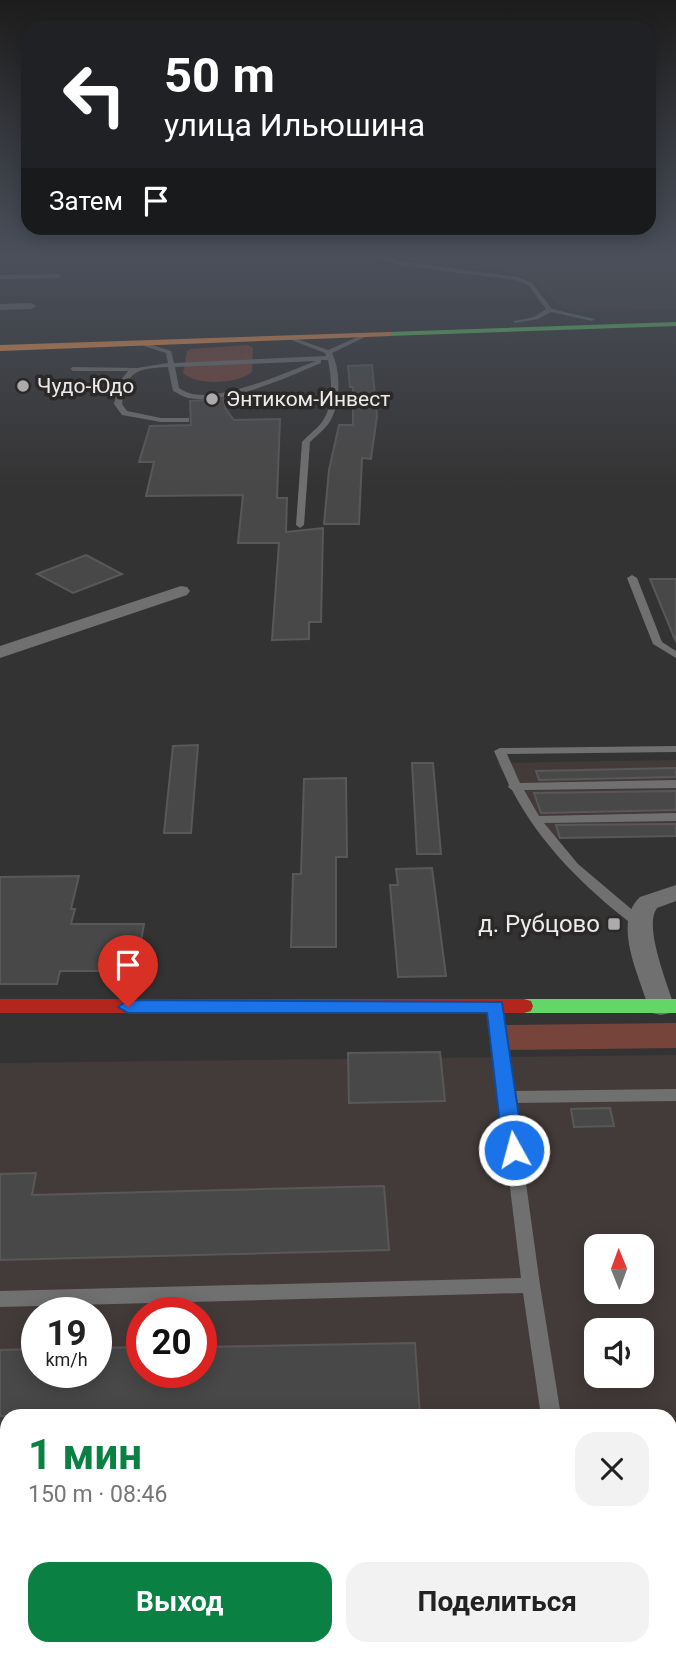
<!DOCTYPE html>
<html lang="ru">
<meta charset="utf-8">
<style>
body{margin:0;font-family:Roboto,sans-serif;background:#f2f2f2;color:#222;height:100vh;display:flex;flex-direction:column;font-size:26px;white-space:nowrap}
*{box-sizing:border-box;margin:0}
p{font-size:23px;color:#767676}
.icon{flex:none;width:38px;height:38px;fill:none;stroke:currentColor;stroke-width:2;stroke-linecap:round;stroke-linejoin:round}
.map{position:relative;flex:1;overflow:hidden}
.drawer{position:absolute;left:0px;top:1409px;width:677px;height:247px;display:flex;flex-direction:column;background:#fff;border-radius:21px 21px 0 0;box-shadow:0 4px 18px #0003}
.drawer>*{flex:none}
.top-card{position:absolute;left:21px;top:21px;width:635px;height:214px;border-radius:21px;box-shadow:0 4px 18px #0003;background:#202124;color:#fff;overflow:hidden}
.needle{width:46px;rotate:359deg}
.controls{position:absolute;left:584px;top:1234px;display:grid;gap:14px}
.controls a{display:grid;place-items:center;width:70px;height:70px;border-radius:14px;background:#fff;box-shadow:0 4px 18px #0003;font-size:35px}
.speed{position:absolute;left:21px;top:1297px;display:flex;gap:14px;font-size:35px;font-weight:700;text-align:center}
.speed>*{display:grid;place-content:center;width:91px;height:91px;border-radius:50%;background:#fff;box-shadow:0 4px 18px #0003;line-height:1}
.speed small{font-size:18px;font-weight:400}
.speed .limit{border:10px solid #d22;background:#fff;color:#111}
.pin{position:absolute;display:grid;place-items:center;width:60px;height:60px;color:#fff;margin:-72px -30px;border-radius:50% 50% 50% 0;rotate:-45deg;box-shadow:0 0 7px #0007}
.pin .icon{rotate:45deg}
.me{position:absolute;width:77px;margin:-38px;rotate:353deg;stroke-linejoin:round;filter:drop-shadow(0 0 5px #0008)}
.turn{display:flex;align-items:center;gap:24px;height:147px;padding:0 28px;font-size:32px}
.turn .icon{width:91px;height:91px;stroke-width:2.5}
.turn b{display:block;font-size:49px;line-height:60px}
.then{display:flex;align-items:center;height:66px;padding:0 28px;background:#0003;gap:14px;font-size:26px}
.round{display:grid;place-items:center;flex:none;width:74px;height:74px;border-radius:21px;background:#f2f2f2}
.head{display:flex;align-items:center;justify-content:space-between;height:119px;padding:0 28px}
h1{font-size:42px;font-weight:700;line-height:52px;color:#0b8043}
.primary-button{display:flex;gap:14px;margin-top:auto;padding:14px 28px}
.primary-button a{flex:1;height:80px;border-radius:21px;background:#0b8043;color:#fff;font-size:28px;font-weight:700;line-height:80px;text-align:center}
.primary-button a+a{background:#f2f2f2;color:#222}
.map>svg:first-child{display:block}
.built{fill:#433b3a;fill-rule:evenodd}
.green{fill:#76443b}
.building{fill:#494848;stroke:#595858;stroke-width:2}
.lines{fill:none;stroke-linecap:round;stroke-linejoin:round}
.lane{fill:#717070;fill-rule:evenodd}
.street{fill:#717070;fill-rule:evenodd}
.fast{fill:#63d668;fill-rule:evenodd}
.slow{fill:#ff974d;fill-rule:evenodd}
.jam{fill:#b3261e;fill-rule:evenodd}
.route{fill:#1a73e8;stroke:#114b97;stroke-width:2}
.poi-dot{fill:#acaaaa;stroke:#2b2828;stroke-width:2.5}
.labels{text-anchor:middle;dominant-baseline:central;stroke-width:7;stroke-linejoin:round;paint-order:stroke}
.far-poi-label{font-size:21px;fill:#eceaea;stroke:#2b2828;text-anchor:start}
.poi-label{font-size:24px;fill:#eceaea;stroke:#2b2828;text-anchor:end}
</style>
<div class="map">
<svg width="676" height="1654" viewBox="0 0 676 1654">
<rect width="100%" height="100%" fill="#343333"/>
<path class="built" d="M392,256H676V310L573,312L556,304L538,283L523,276L497,270L424,264Z
M676,760V836L542,838L497,763Z
M676,1055V1654H0V1063ZM597,1246H642V1292H597ZM37,1312H96V1372H37ZM142,1312H201V1372H142ZM597,1330H642V1376H597ZM7,1416H670V1648H7Z"/>
<path class="green" d="M248,345L253,348L252,372C238,384 196,386 183,373L187,351L190,349Z
M676,1023V1048L506,1050L502,1025Z"/>
<path class="building" d="M372,365L377,416L371,459L362,458L359,524H324L329,470L339,425H353V387H350L348,366Z
M224,399L225,408L234,420L280,419L277,498H287L286,532L323,528L321,622H309V639L272,640L279,543H238L243,495L146,496L154,462H139L150,426L191,425L190,401Z
M86,555L122,574L73,593L37,574Z
M650,579H676V642Z
M198,745L191,833H164L173,746Z
M412,763H433L441,854H417Z
M676,768V777L539,780L536,771Z
M346,778L347,857H336V947H291L293,874H301L304,779Z
M676,791V810L541,813L534,793Z
M676,824V836L560,838L556,825Z
M432,868L446,976L398,977L390,885H398L396,869Z
M79,876L71,909H75L71,924H144L136,971H60L57,984H0V877Z
M440,1052L445,1101L349,1103L348,1053Z
M610,1108L614,1126L574,1127L571,1109Z
M36,1173L32,1195L384,1186L389,1250L0,1260V1174Z
M415,1343L420,1416H0V1350L37,1349V1372H96V1348L142,1347V1372H201V1347Z"/>
<g class="lines">
<path class="lane" d="M375,256H385L405,262L518,277L532,283L552,309L595,319L592,321L551,312L538,319L514,323V321L534,317L546,309L528,285L515,280L404,266Z
M0,275L59,274L62,276L59,278L0,279Z
M360,336L365,337L332,353C341,371 341,405 329,423C324,430 316,436 310,442L304,525L300,528L296,525L302,442C308,435 317,429 322,422C334,405 332,379 328,360H321V363C285,378 228,405 188,398C183,397 178,393 173,391L168,367C136,369 127,370 122,404L127,411L161,418H189V422H161L122,415L114,404L120,381L128,371H73L70,369L73,367L137,368L168,363L166,353L144,346L143,345L146,343L171,351L174,363L326,356L325,353L289,339L294,338L328,350ZM316,361C287,372 219,403 189,393C185,392 183,390 179,388L175,367Z
M632,575L637,578L662,642L676,651V658L653,644L627,578Z
M676,746V752L507,754L520,783L676,780V788L524,790L539,816L676,813V821L544,823L578,864L643,919L645,922L643,925H633C584,887 541,845 512,790L508,787L509,785L494,751L500,748Z
M495,1001L500,1002L502,1006L514,1091L676,1089V1101L515,1103L540,1285L561,1416H541L523,1293L0,1307V1291L521,1278L488,1006L490,1002Z
M577,1648H599V1654H577Z"/>
<path class="street" d="M0,304L31,303L37,306L31,309L0,310Z
M181,586L187,587L190,591L187,595L0,658V646Z
M676,885V901L657,908C643,926 668,985 674,1006L670,1013L661,1015L652,1013L648,1006C639,975 612,923 640,897Z"/>
<path class="fast" d="M676,322V326L388,336L384,334L388,332Z
M524,999H676V1013H524L517,1011L515,1006L517,1001Z"/>
<path class="slow" d="M388,332H391V336L0,351V345Z"/>
<path class="jam" d="M0,999H524L531,1001L533,1006L531,1011L524,1013H0Z"/>
</g>
<linearGradient id="sky" x2="0" y2="1"><stop stop-color="#1d1c1c"/><stop offset="0.52" stop-color="#4a505b"/><stop offset="1" stop-color="#4a505b" stop-opacity="0"/></linearGradient>
<rect width="676" height="488" fill="url(#sky)"/>
<path class="route" d="M128,1000L502,1002L524,1150L521,1156H506L503,1150L487,1013H128L118,1007Z"/>
<g class="poi-dot">
<circle cx="23" cy="386" r="7"/>
<circle cx="212" cy="399" r="7"/>
<rect x="607" y="917" width="14" height="14" rx="3.5"/>
</g>
<g class="labels">
<g class="far-poi-label">
<text x="37" y="386">Чудо-Юдо</text>
<text x="226" y="399">Энтиком-Инвест</text>
</g>
<g class="poi-label">
<text x="600" y="924">д. Рубцово</text>
</g>
</g>
</svg>
<div class="controls">
<a><svg class="needle" viewBox="-14 -14 28 28"><path d="M0-13l5 13h-10z" fill="#e53935"/><path d="M0 13l5-13h-10z" fill="#767676"/></svg></a>
<a><svg class="icon" aria-label="sound" viewBox="0 0 24 24"><path d="M4 9h4l5-4v14l-5-4H4zM17 9q2 3 0 6"/></svg></a>
</div>
<div class="speed"><div>19<small>km/h</small></div><div class="limit">20</div></div>
<div class="pin" style="left:128px;top:1007px;background:#d93025"><svg class="icon" aria-label="arrive" viewBox="0 0 24 24"><path d="M6 21V4h12l-3 4 3 4H6"/></svg></div>
<svg class="me" style="left:514px;top:1150px" viewBox="-20 -20 40 40"><circle r="17" fill="#1a73e8" stroke="#fff" stroke-width="3"/><path d="M0-11L8 9 0 5-8 9z" fill="#fff"/></svg>
<div class="top-card">
<div class="turn"><svg class="icon" aria-label="left" viewBox="0 0 24 24"><path d="M17 20v-9H6M10 6l-5 5 5 5"/></svg><div><b>50 m</b>улица Ильюшина</div></div>
<div class="then">Затем<svg class="icon" aria-label="arrive" viewBox="0 0 24 24"><path d="M6 21V4h12l-3 4 3 4H6"/></svg></div>
</div>
<section class="drawer">
<div class="head"><div><h1>1 мин</h1><p>150 m · 08:46</p></div><a class="round"><svg class="icon" aria-label="close" viewBox="0 0 24 24"><path d="M6 6l12 12M18 6L6 18"/></svg></a></div>
<div class="primary-button"><a>Выход</a><a>Поделиться</a></div>
</section>
</div>
